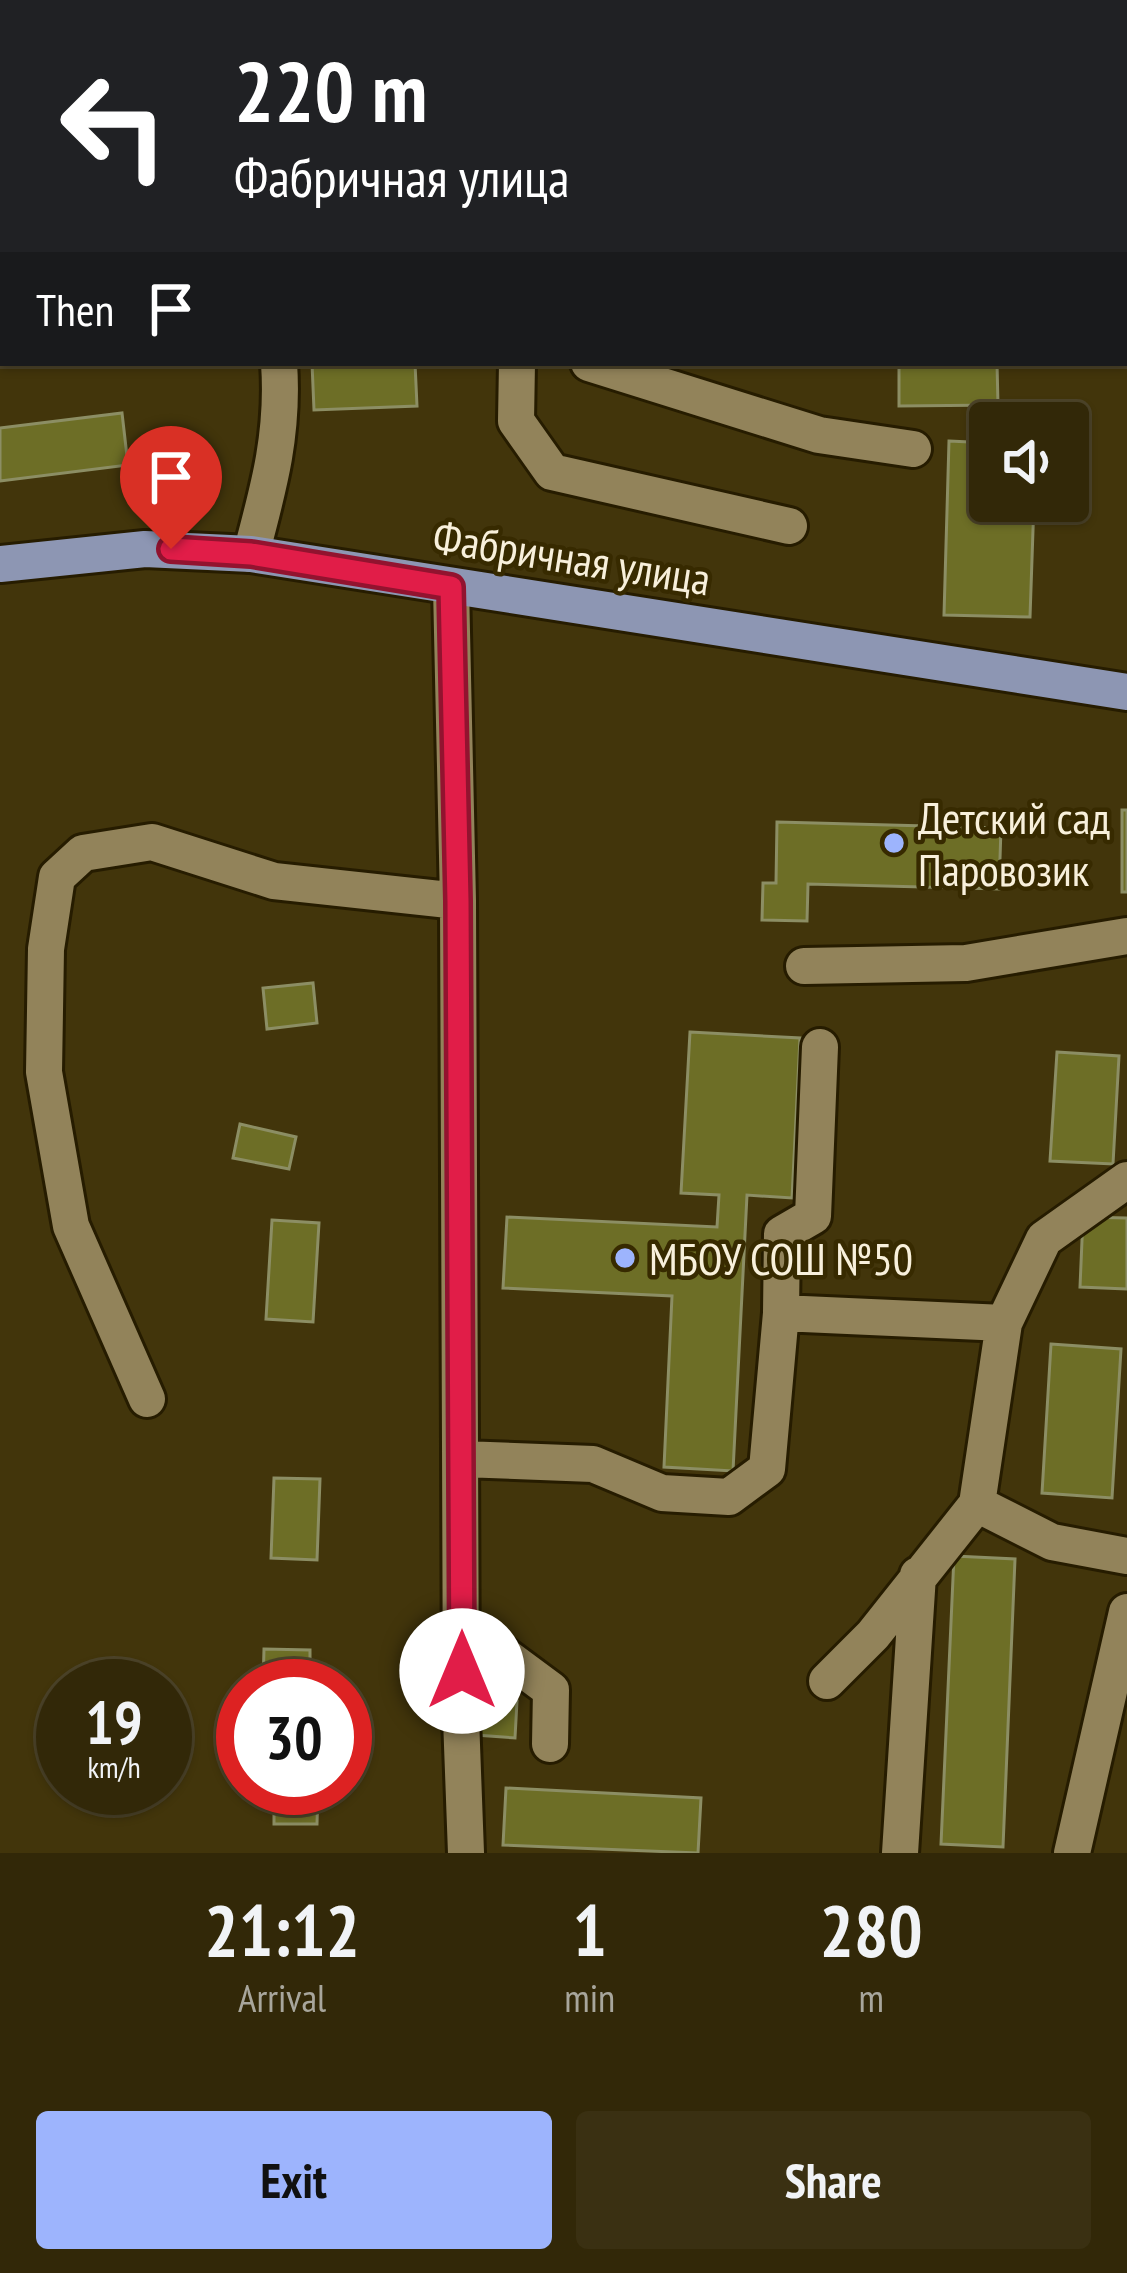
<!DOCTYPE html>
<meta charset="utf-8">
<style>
body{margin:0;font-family:"PT Sans Narrow",sans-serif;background:#3a3012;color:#f1f3f6;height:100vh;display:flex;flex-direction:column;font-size:45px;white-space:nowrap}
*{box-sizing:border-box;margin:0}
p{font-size:39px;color:#a8a69c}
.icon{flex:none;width:66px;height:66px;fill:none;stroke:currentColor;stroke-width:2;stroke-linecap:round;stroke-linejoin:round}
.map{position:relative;height:1853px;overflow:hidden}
.panel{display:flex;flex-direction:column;background:#322808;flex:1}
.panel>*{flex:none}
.guide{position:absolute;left:0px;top:0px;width:1128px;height:366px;box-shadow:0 3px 9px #0004,0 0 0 3px #4d4429;background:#202124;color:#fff;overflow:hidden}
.controls{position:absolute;left:969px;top:402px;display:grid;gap:24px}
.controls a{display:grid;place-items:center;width:120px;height:120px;border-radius:12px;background:#322808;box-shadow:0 3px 9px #0004,0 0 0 3px #4d4429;font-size:60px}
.speed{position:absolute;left:36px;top:1659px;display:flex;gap:24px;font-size:60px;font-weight:700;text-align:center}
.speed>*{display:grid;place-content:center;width:156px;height:156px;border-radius:50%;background:#322808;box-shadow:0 3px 9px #0004,0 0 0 3px #4d4429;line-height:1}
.speed small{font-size:30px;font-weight:400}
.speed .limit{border:18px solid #d22;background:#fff;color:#111}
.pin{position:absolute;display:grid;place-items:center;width:102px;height:102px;color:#fff;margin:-123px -51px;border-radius:50% 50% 50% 0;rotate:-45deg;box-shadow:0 0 12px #0007}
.pin .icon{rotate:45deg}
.me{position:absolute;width:132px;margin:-66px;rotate:0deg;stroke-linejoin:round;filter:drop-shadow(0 0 9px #0008)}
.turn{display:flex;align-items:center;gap:42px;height:252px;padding:0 36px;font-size:54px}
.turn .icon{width:156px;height:156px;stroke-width:2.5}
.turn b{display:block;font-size:84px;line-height:102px}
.then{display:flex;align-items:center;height:114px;padding:0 36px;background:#0003;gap:24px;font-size:45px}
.eta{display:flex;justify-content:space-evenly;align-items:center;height:204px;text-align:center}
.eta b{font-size:72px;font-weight:600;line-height:84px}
.action{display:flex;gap:24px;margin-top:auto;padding:24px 36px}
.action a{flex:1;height:138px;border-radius:12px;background:#9db4fd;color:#111;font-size:48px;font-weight:600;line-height:138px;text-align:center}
.action a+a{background:#3a3012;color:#f1f3f6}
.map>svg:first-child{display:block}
.building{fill:#6d6e26;stroke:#8c8e64;stroke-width:3}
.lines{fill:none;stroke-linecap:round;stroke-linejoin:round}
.minor-casing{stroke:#261c00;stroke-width:42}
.major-casing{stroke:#261c00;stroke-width:42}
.minor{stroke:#92835a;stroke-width:36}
.major{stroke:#8d96b3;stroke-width:36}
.rail-casing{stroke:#b8ae92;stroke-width:14}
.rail{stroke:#372a00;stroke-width:9;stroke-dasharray:27;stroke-linecap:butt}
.route-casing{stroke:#92132f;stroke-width:30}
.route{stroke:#e11d48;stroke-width:21}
.poi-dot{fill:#9db4fd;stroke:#372a00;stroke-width:4.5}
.labels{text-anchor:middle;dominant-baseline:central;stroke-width:9;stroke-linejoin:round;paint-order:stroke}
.street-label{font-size:45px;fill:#f8f0db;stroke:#372a00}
.poi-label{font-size:45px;fill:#f8f0db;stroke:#372a00;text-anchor:start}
</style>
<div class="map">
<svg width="1127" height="1853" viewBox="0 0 1127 1853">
<rect width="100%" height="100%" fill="#42350b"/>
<path class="building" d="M138,0H237L138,3Z
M312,363H415L417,406L314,410Z
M899,363H997L998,405L899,406Z
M122,413L128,465L0,481V428Z
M949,441L990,443V501H1034L1030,617L944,615Z
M1122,810H1127V892H1122Z
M777,822L1001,828L999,889L808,884L807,921L762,920L763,883H776Z
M313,983L317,1023L267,1029L263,988Z
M690,1032L800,1038L792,1198L747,1195L733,1471L664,1467L672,1296L503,1288L507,1217L717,1227L719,1195L681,1193Z
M1057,1052L1119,1056L1113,1164L1050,1161Z
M240,1124L296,1137L289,1169L233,1158Z
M1083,1217L1127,1218V1289L1080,1287Z
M272,1220L319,1223L313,1322L266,1319Z
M1051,1344L1121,1349L1112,1498L1042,1493Z
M274,1478L320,1479L317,1560L271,1558Z
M954,1556L1015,1559L1003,1847L941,1844Z
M264,1649L310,1650V1686H263Z
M479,1698L517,1701L515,1738L476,1735Z
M274,1788H318L317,1824H274Z
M506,1788L701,1798L698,1853L503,1845Z"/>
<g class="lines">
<defs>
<path id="minor" d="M317,3L375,0
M517,363L516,421L552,472L789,526
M589,363L819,435L913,449
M251,554C269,487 284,433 279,363
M451,587L458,901L461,1718L466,1853
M804,966L966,963L1127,936
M781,1313L1004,1323
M147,1399L71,1226L44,1072L46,949L57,877L83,853L152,842L274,881L458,901
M462,1459L593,1464L662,1493L729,1497L767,1469L781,1313L782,1234L813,1216L820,1047
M977,1504L1052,1542L1127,1556
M462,1624L551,1690L550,1744
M827,1681L873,1635L977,1504L1004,1323L1044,1239L1127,1180
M900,1853L918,1575
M1072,1853L1127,1612"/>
<path id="major" d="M0,564L145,549L251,554L1127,692"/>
</defs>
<use href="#minor" class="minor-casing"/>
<use href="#major" class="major-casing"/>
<use href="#minor" class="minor"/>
<use href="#major" class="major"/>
<defs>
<path id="rail" d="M1125,38H1127"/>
</defs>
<use href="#rail" class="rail-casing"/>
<use href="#rail" class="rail"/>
</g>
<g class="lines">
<defs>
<path id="route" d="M171,549L251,554L451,587L458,901L462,1671"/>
</defs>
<use href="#route" class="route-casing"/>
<use href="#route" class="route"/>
</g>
<g class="poi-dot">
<circle cx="894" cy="843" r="12"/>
<circle cx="625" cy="1258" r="12"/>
</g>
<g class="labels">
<g class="street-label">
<text transform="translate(572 557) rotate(9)">Фабричная улица</text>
</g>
<g class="poi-label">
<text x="918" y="817">Детский сад<tspan x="918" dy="52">Паровозик</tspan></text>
<text x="649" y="1258">МБОУ СОШ №50</text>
</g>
</g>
</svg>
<div class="controls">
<a><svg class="icon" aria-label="sound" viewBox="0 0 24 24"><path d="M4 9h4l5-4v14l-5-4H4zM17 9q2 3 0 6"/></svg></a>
</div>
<div class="speed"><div>19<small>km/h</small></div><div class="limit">30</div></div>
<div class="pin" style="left:171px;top:549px;background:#d93025"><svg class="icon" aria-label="arrive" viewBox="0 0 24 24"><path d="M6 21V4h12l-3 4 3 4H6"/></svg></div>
<svg class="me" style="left:462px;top:1671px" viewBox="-20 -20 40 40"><circle r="19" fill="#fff"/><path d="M0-13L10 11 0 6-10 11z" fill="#e11d48"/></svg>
<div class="guide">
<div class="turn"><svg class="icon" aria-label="left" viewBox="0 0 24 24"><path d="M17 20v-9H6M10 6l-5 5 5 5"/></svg><div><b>220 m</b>Фабричная улица</div></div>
<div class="then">Then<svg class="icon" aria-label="arrive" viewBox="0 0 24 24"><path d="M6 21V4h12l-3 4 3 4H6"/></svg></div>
</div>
</div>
<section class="panel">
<div class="eta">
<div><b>21:12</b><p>Arrival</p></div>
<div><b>1</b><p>min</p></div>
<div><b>280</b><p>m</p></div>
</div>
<div class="action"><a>Exit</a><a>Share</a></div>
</section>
